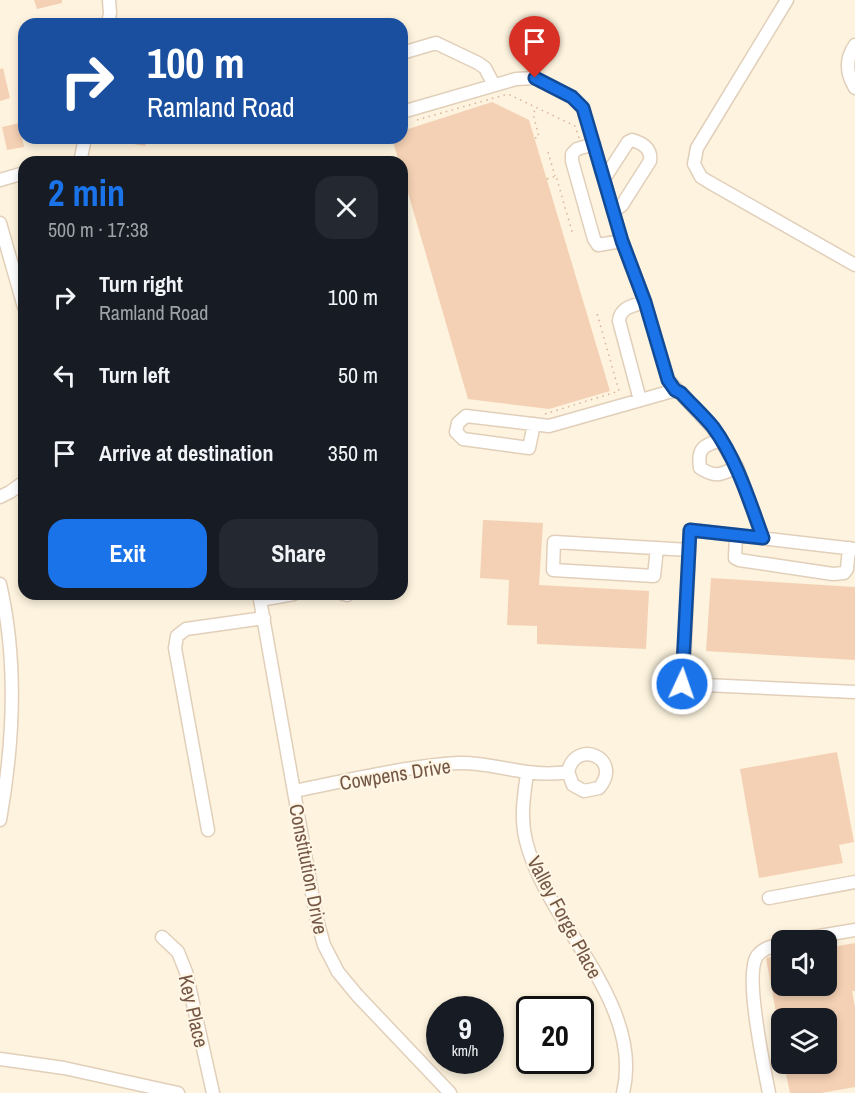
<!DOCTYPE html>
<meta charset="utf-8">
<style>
body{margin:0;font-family:"Archivo Narrow",sans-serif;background:#242831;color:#f1f3f6;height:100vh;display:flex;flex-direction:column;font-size:22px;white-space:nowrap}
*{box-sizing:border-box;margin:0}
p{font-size:20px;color:#9ea1a6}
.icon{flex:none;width:33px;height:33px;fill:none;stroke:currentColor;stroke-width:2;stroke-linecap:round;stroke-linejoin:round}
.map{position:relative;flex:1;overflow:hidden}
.panel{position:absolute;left:18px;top:156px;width:390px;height:444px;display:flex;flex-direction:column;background:#171b24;border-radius:18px;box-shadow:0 3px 9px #0003}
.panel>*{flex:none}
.guide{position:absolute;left:18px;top:18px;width:390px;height:126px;border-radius:18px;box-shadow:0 3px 9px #0003;background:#1a4fa0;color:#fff;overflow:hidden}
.fabs{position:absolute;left:771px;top:930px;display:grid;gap:12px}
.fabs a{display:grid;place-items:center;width:66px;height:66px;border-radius:12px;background:#171b24;box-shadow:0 3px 9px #0003;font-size:30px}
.speed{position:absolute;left:426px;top:996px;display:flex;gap:12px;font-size:30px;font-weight:700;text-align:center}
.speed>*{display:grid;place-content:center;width:78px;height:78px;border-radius:50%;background:#171b24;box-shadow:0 3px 9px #0003;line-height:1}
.speed small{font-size:15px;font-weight:400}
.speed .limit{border:3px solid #111;border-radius:9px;background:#fff;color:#111}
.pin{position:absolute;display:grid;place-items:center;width:51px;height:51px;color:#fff;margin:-62px -26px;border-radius:50% 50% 50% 0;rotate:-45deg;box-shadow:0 0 6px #0007}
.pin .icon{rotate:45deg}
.me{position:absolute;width:66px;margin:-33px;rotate:3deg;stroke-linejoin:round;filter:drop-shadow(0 0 4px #0008)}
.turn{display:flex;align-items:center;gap:21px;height:126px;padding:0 30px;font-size:27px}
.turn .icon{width:78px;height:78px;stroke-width:2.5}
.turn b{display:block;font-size:42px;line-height:51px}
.round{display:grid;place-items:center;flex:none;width:63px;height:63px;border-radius:18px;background:#242831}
.overview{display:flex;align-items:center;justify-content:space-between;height:102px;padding:0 30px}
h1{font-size:36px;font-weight:700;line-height:45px;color:#1a73e8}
.primary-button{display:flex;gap:12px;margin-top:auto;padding:12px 30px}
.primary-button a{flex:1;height:69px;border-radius:18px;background:#1a73e8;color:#fff;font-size:24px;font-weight:700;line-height:69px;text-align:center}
.primary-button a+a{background:#242831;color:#f1f3f6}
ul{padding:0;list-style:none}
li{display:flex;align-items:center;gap:18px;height:78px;padding:0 30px}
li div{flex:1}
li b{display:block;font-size:22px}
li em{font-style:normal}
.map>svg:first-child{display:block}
.building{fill:#f4d1b4}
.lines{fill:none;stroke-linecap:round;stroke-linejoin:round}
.minor-casing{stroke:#e1cfba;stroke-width:15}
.path{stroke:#d8b498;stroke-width:1.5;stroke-dasharray:1.5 4.5;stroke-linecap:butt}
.minor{stroke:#fff;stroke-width:12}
.route-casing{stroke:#114b97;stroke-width:15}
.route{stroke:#1a73e8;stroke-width:10}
.labels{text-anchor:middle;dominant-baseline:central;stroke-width:4.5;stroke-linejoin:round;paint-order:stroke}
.street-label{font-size:20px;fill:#745845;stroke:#fff6e5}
</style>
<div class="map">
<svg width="855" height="1093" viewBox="0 0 855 1093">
<rect width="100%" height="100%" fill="#fdf3de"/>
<path class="building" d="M34,0H62V3L37,9Z
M3,68L10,98L0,101V69Z
M492,102L529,120L610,391L549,409L468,399L402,172V162H399L392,138H402V131Z
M19,123L24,147L7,150L2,127Z
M123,138H147L145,146L122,142Z
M483,520L543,523L539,585L649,591L646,649L537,644V626L507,625L509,580L480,578Z
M711,578L855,587V660L706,651Z
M837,752L854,842L839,845L843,863L759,878L740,769Z
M855,943V991H852L855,1007V1087L821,1093H790L784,1064H826V1018H777L766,958L782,955V986H826V948Z"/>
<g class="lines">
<defs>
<path id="minor" d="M787,0L697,148L694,164L701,177L709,182L855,265
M108,24L110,13L109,0
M855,45C845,59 846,73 855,88
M402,53L436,43L478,63L485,68L494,85
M402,112L516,79L535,78L572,97L583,108L622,241L645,302L668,380L713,428L737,467C720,475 716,478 700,468C697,448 703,446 720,440
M594,144L577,149L572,154V161L594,239L598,245L622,241
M80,162L85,138
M604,179L628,142L632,140C643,143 652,149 650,161L622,205L613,212
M0,180L24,173
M0,223L24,307
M640,400L619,321C620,307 633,306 645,302
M534,424L529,448L463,439L456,432L458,423L466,416L549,426L676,390
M737,467L763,538
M0,497L10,492L24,482
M736,535L735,558L739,560L833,574L844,573L847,569L849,548
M657,548L654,576L553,570L554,542L689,550
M855,549L690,530L683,684L855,692
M0,584C18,662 14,741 0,820
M259,594L316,916L324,945L338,972L357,995L450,1093
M343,594L347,595
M260,600L294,594
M527,773C524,796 520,817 526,841C546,923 645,1003 623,1093
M294,791C346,781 405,766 458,763C481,762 504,769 527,772C541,774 554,774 568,772L573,785L584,791L599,788C624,758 575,738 568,772
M208,830L175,648L177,636L186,629L264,618
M769,898L855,882
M162,937L178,952L186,972L213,1093
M796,940L855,930
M0,1059L64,1068L178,1093
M769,1093C764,1067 744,975 757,956C764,947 772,947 782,944"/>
</defs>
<use href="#minor" class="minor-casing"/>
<path class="path" d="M417,120L508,94L575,126L579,138
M535,138L539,137L533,114L536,108
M548,152L555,176
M547,179L556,176L573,235
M545,414L619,391L596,310"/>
<use href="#minor" class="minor"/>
</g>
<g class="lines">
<defs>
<path id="route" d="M535,78L572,97L583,108L622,241L645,302L668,380L675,390L681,393C691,404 703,415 713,427C737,460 749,500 763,538L690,530L682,684"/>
</defs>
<use href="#route" class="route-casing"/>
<use href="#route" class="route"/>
</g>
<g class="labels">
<g class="street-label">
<text transform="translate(395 774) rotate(-9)">Cowpens Drive</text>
<text transform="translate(309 869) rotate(79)">Constitution Drive</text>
<text transform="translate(565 917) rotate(62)">Valley Forge Place</text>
<text transform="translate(194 1011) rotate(77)">Key Place</text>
</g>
</g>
</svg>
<div class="fabs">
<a><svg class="icon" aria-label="sound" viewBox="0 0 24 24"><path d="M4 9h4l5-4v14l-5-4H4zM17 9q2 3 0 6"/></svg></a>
<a><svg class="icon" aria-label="layers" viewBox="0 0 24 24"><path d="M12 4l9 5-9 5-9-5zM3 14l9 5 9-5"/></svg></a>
</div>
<div class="speed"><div>9<small>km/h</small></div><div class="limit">20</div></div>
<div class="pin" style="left:535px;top:78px;background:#d93025"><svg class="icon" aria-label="arrive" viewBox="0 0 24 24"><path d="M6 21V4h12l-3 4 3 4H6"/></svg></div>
<svg class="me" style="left:682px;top:684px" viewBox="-20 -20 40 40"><circle r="17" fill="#1a73e8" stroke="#fff" stroke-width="3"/><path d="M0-11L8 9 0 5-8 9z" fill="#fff"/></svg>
<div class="guide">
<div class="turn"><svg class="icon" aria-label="right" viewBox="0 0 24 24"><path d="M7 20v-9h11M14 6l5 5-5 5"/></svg><div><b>100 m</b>Ramland Road</div></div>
</div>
<section class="panel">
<div class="overview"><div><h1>2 min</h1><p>500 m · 17:38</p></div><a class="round"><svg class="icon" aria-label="close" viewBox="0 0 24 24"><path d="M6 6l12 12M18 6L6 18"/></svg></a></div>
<ul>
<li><svg class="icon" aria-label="right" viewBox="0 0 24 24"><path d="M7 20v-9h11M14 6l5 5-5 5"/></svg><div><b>Turn right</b><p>Ramland Road</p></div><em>100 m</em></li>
<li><svg class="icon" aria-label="left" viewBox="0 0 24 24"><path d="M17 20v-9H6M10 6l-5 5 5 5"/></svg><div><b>Turn left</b></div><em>50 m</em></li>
<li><svg class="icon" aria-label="arrive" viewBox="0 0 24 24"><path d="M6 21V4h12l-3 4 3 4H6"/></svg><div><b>Arrive at destination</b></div><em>350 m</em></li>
</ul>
<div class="primary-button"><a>Exit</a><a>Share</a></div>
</section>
</div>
